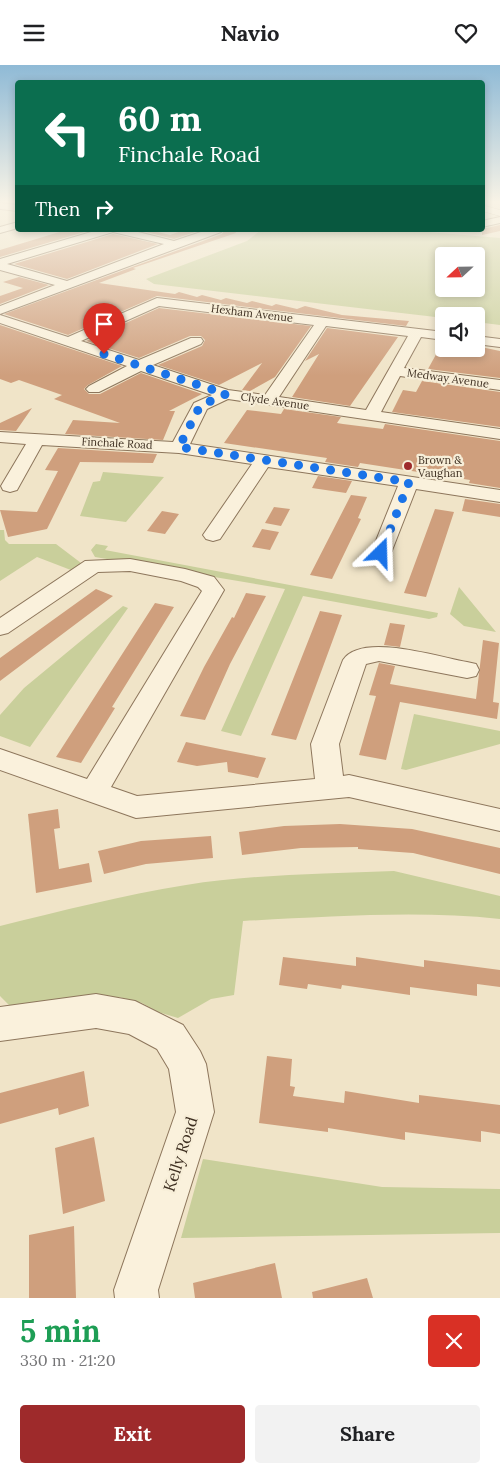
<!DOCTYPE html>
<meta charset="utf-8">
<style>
body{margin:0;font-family:Lora,serif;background:#f2f2f2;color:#202124;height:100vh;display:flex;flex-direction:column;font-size:19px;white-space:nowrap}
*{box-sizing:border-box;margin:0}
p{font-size:16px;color:#757577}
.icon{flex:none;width:28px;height:28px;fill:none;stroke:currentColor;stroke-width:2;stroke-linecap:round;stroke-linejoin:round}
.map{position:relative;height:1233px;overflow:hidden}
.sheet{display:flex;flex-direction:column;background:#fff;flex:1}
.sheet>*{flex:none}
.top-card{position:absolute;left:15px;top:15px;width:470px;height:152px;border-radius:5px;box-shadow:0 2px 8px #0003;background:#0b6e4f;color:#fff;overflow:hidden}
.needle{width:32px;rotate:248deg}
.controls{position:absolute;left:435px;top:182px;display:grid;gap:10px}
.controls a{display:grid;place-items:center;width:50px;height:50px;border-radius:5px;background:#fff;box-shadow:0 2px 8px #0003;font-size:25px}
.pin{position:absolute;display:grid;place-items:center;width:42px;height:42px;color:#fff;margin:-51px -21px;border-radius:50% 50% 50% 0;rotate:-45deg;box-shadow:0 0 5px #0007}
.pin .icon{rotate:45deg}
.me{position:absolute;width:55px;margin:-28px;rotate:22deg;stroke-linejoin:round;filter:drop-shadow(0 0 4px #0008)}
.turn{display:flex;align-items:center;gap:18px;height:105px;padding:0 20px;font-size:22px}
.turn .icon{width:65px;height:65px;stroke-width:2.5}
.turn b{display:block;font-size:35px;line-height:42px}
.then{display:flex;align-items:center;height:48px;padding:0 20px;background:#0003;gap:10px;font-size:19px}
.round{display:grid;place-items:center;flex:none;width:52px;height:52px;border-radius:5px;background:#f2f2f2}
.overview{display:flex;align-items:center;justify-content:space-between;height:85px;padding:0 20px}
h1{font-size:30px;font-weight:700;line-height:38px;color:#1e9e55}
.primary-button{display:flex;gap:10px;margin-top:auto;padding:10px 20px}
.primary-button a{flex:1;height:58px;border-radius:5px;background:#9e2a2b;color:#fff;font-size:20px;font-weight:700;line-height:58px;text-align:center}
.primary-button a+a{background:#f2f2f2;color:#202124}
header{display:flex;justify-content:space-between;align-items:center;height:65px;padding:0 20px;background:#fff;font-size:22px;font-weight:700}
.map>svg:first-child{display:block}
.green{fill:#c9cf9b;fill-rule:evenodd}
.building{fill:#cf9f7d}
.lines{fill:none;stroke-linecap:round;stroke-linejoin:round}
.minor-casing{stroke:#8d765c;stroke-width:2}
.tertiary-casing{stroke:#8d765c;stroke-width:1}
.minor{fill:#faf1dc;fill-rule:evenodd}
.tertiary{fill:#faf1dc;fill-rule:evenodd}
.route{stroke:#1a73e8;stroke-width:9;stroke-dasharray:0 16.2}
.poi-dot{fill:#9e2a2b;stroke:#f7eed8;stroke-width:2}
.labels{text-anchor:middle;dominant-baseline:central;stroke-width:4.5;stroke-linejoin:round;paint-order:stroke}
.far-street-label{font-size:11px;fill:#3d2e20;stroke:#f7eed8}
.far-poi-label{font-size:11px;fill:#3d2e20;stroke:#f7eed8;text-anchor:start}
.near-street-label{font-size:16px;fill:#3d2e20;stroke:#f7eed8}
</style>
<header><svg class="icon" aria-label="menu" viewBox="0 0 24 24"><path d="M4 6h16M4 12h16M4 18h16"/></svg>Navio<svg class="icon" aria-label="heart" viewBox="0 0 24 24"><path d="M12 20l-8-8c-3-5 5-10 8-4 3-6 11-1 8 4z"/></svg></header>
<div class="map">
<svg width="500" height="1233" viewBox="0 0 500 1233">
<rect width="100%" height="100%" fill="#f0e4c8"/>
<path class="green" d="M261,165H404L500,173V260L476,257V251H444V253L154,219L146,214L247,176ZM444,191H476V224H444Z
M103,407L164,412L126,457L80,451L93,417L100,416Z
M0,465H4L5,475L9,479H56L85,501L76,507L37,492L0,516Z
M96,479L108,481L105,485L438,548L437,552L429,554L303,531L241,671L221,666L285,524L95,492L91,485Z
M459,522L496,567L464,561L450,549Z
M123,541L128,543L30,682L0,671V650L24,623Z
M414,649L500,666V679L406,705L401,704Z
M394,806L500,831V854C415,845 328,852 243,856L234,930L211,934L178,953L158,947L142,938L119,932L11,942L0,931V861C61,846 123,830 186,820C254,809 325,809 394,806Z
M203,1094L382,1122L500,1124V1168L181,1173Z"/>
<path class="building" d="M500,160V166L482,170V164Z
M66,165H91L0,192V185Z
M138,165H150L170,170L184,165H201L174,174Z
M224,165H235L236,168L133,203L136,204L99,218L175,229L179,227L197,232L202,230L221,235L226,233L247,238L252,236L272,241L276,239L297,244L305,241L342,250L409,256L406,261L157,231L68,270L4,249L222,169Z
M113,169L158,179L67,214L14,199Z
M19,212L49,220L0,239V231L23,223L3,217Z
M159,243L311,261L275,312L250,326L242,325L262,298L219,320L158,300L202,281L205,275L201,271H190L139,293L86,276Z
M0,260L122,301L88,320L84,324L89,329H100L141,308L202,329L169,346H175L163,375L65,369L73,355L120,358L54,334L62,330L19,315L11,318L0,314Z
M327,263L398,272L350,341L292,332L319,289L305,296Z
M476,281L500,286V313L428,304L439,284H476Z
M422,316L500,327V362L392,347L403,325L416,327Z
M32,343L16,366L0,365V358Z
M284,344L341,352L337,358L343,359L383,364L385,359L500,376V423L469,418L470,415L360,398L358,402L325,397L327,393L224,378L247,345L281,349Z
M58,383L157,389L153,398L80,397L47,464L8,472L0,445L37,447L58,406L45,405Z
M318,411L352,416L346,428L312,423Z
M351,430L367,432L358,453L361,454L332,514L310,510Z
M465,434L500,439V452L462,446Z
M274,442L290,444L281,461L265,458Z
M435,444L454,447L426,532L404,528Z
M162,446L179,449L165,469L147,466Z
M262,464L279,467L270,485L252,482Z
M96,524L113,531L0,616V593Z
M246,528L266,531L230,599L205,655L180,651L204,602L232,552L234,553Z
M155,538L174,542L112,642L115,643L81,698L56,692Z
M320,546L342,550L296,675L271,670Z
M390,558L405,560L400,582L384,580Z
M483,575L499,578L493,637L499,638L497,654L400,637L386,695L359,690L376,631L369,630L379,598L395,601L390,619L476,634Z
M186,677L225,685L266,693L258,713L228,707L227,697L197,701L177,697Z
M58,744L60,763L54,764L59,804L89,798L92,817L36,828L28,749Z
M340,759L412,764L500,783V809L413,788L358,784V782L301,783L242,790L239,767L284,761Z
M211,771L213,793L146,799L104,809L98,786L141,776Z
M283,892L356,901V892L424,902V895L500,905V922L477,919V931L410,922V930L342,920L341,924L308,919L307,924L279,920Z
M267,991L292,994L290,1021L295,1022L293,1031L344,1038L345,1026L419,1038V1030L500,1040V1069L481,1066V1077L405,1067V1075L328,1063V1067L259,1058Z
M84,1006L89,1041L59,1050L58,1043L0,1059V1028Z
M94,1072L105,1136L63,1149L55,1083Z
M74,1161L76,1233H29V1170Z
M275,1198L282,1233H195L193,1218Z
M367,1213L373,1233H313L312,1227Z"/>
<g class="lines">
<defs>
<path id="minor" d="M0,138L18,140V146L0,144Z
M500,152V158L482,162V156Z
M18,157V163L0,168V162Z
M98,165H130L174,176L207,165H222L221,167L0,249V241L55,220L0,205V194ZM113,167L164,179L67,216L7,199Z
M157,233L444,267V275L421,272L404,303L500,315V325L400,311L381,347L500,364V374L228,334L207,344L190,379L500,425V437L416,424L391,488L388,492L381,494L374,492L371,488L398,421L268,402L220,474L213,476L206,474L203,470L252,399L179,388L42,380L17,425L10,427L3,425L1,421L26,379L0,377V367L173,377L194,338L212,330L141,306L99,327H89L86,324L89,321L127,301L0,258V250L68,272ZM159,241L314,260L265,330L228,325L153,300L201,279L203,276L201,273H191L139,295L81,276ZM326,261L408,271L366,345L279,332Z
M476,271L500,274V282L476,279Z
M130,494L185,504L214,512L224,525L111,722L137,731L315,714L311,679L343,595C361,567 438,592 467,597L476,599L479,605L476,611L467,613L379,596L366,599L339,679L343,711L349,710L500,744V766L349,732L136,753L0,705V684L87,714L202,526L198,522L181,516L130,506L98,507L8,568L0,570V553L85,496Z
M96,929L135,936L183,960L200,986L206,999L214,1047L158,1225L159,1233H115L114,1225L176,1047L169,1004L157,984L129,969L96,963L0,976V942Z"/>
<path id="tertiary" d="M482,140L500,145V151L482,146Z"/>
</defs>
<use href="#minor" class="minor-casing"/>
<use href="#tertiary" class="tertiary-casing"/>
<use href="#minor" class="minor"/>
<use href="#tertiary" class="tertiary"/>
</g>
<linearGradient id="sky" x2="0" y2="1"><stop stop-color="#8fbad6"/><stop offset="0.44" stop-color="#f8f3e6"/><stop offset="1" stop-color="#f8f3e6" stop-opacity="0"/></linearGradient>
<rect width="500" height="311" fill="url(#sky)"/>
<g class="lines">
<path class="route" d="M104,289L226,329L200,341L179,382L409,417L381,488"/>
</g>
<circle class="poi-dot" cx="408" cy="401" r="5"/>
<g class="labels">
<g class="far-street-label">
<text transform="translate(252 248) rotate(7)">Hexham Avenue</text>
<text transform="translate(448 313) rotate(8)">Medway Avenue</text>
<text transform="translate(275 336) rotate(8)">Clyde Avenue</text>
<text transform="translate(117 378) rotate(3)">Finchale Road</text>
</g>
<g class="far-poi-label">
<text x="418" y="395">Brown &amp;<tspan x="418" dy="13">Vaughan</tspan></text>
</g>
<g class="near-street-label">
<text transform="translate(180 1089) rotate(-72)">Kelly Road</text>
</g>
</g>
</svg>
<div class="controls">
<a><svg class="needle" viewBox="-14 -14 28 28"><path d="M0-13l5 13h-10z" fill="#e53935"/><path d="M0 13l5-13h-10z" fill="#757577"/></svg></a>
<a><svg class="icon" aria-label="sound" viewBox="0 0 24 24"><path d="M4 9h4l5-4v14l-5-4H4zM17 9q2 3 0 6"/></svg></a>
</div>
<div class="pin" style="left:104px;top:289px;background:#d93025"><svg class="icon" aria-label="arrive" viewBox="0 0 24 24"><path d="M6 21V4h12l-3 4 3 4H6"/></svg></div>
<svg class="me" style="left:381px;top:488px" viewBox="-20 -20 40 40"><path d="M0-17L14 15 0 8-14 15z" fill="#1a73e8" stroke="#fff" stroke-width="4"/></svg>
<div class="top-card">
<div class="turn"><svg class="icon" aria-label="left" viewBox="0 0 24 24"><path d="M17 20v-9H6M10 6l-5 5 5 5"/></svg><div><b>60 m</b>Finchale Road</div></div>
<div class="then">Then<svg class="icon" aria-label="right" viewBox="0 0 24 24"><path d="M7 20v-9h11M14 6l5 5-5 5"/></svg></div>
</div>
</div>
<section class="sheet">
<div class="overview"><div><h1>5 min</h1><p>330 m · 21:20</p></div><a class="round" style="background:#d93025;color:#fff"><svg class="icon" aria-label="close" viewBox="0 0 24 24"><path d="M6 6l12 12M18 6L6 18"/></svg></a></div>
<div class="primary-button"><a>Exit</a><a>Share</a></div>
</section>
